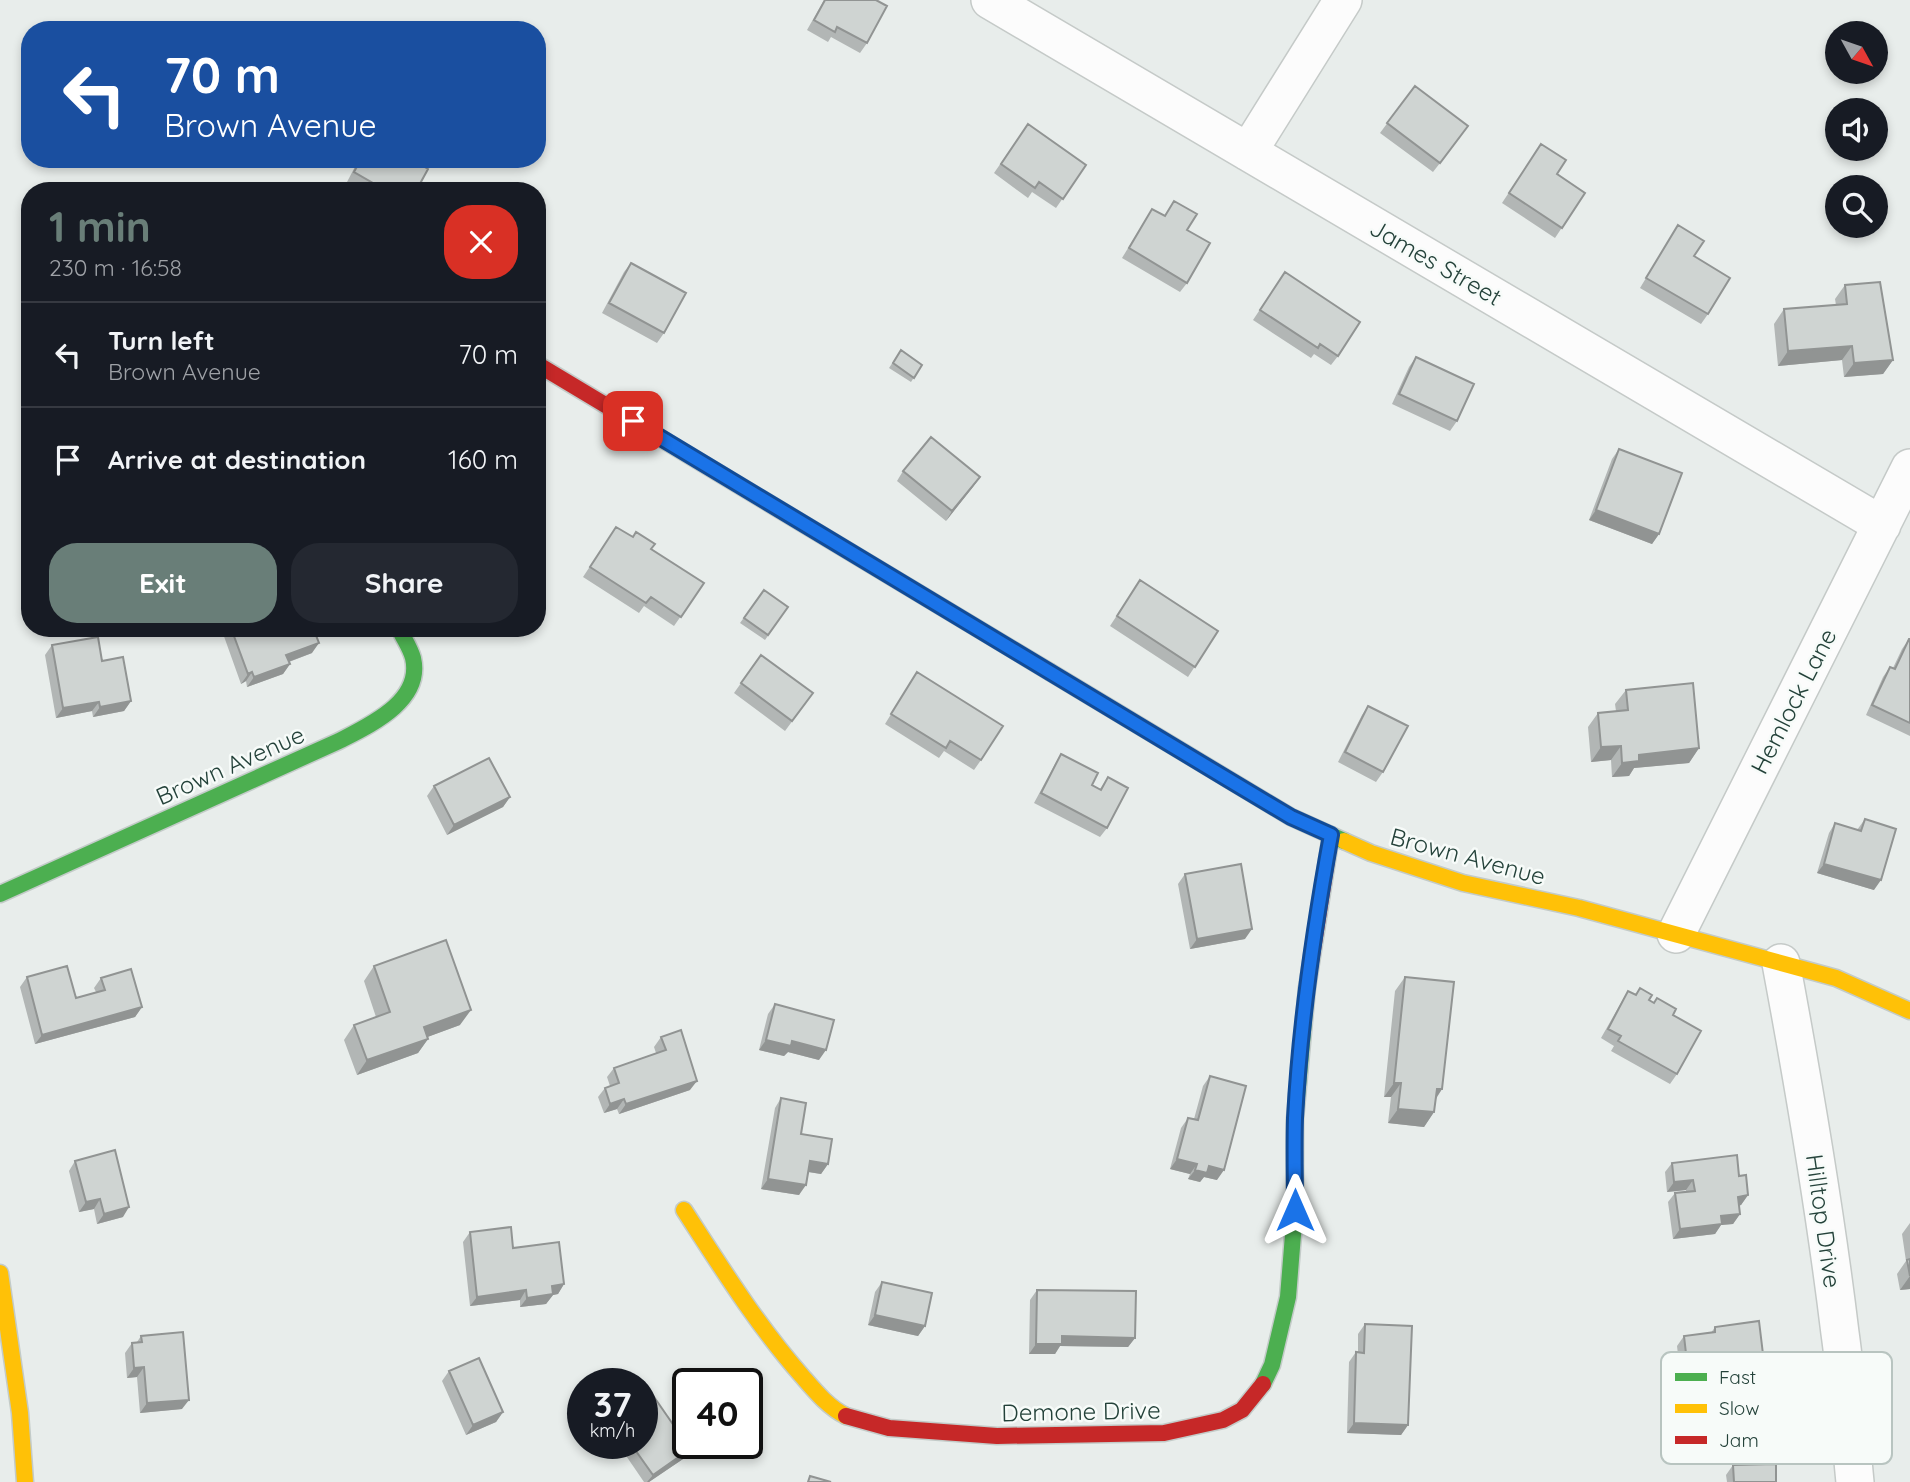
<!DOCTYPE html>
<meta charset="utf-8">
<style>
body{margin:0;font-family:Quicksand,sans-serif;background:#242831;color:#f1f3f6;height:100vh;display:flex;flex-direction:column;font-size:26px;white-space:nowrap}
*{box-sizing:border-box;margin:0}
p{font-size:23px;color:#9ea1a6}
.icon{flex:none;width:38px;height:38px;fill:none;stroke:currentColor;stroke-width:2;stroke-linecap:round;stroke-linejoin:round}
.map{position:relative;flex:1;overflow:hidden}
.sheet{position:absolute;left:21px;top:182px;width:525px;height:455px;display:flex;flex-direction:column;background:#171b24;border-radius:28px;box-shadow:0 4px 10px #0003}
.sheet>*{flex:none}
.hud{position:absolute;left:21px;top:21px;width:525px;height:147px;border-radius:28px;box-shadow:0 4px 10px #0003;background:#1a4fa0;color:#fff;overflow:hidden}
.needle{width:46px;rotate:130deg}
.tools{position:absolute;left:1825px;top:21px;display:grid;gap:14px}
.tools a{display:grid;place-items:center;width:63px;height:63px;border-radius:50%;background:#171b24;box-shadow:0 4px 10px #0003;font-size:35px}
.speed{position:absolute;left:567px;top:1368px;display:flex;gap:14px;font-size:35px;font-weight:700;text-align:center}
.speed>*{display:grid;place-content:center;width:91px;height:91px;border-radius:50%;background:#171b24;box-shadow:0 4px 10px #0003;line-height:1}
.speed small{font-size:18px;font-weight:400}
.speed .limit{border:4px solid #111;border-radius:10px;background:#fff;color:#111}
.pin{position:absolute;display:grid;place-items:center;width:60px;height:60px;color:#fff;margin:-30px;border-radius:14px;box-shadow:0 4px 10px #0006}
.me{position:absolute;width:77px;margin:-38px;rotate:0deg;stroke-linejoin:round;filter:drop-shadow(0 0 5px #0008)}
.turn{display:flex;align-items:center;gap:24px;height:147px;padding:0 28px;font-size:32px}
.turn .icon{width:91px;height:91px;stroke-width:2.5}
.turn b{display:block;font-size:49px;line-height:60px}
.round{display:grid;place-items:center;flex:none;width:74px;height:74px;border-radius:28px;background:#242831}
.headline{display:flex;align-items:center;justify-content:space-between;height:119px;padding:0 28px}
h1{font-size:42px;font-weight:800;line-height:52px;color:#697e78}
.cta{display:flex;gap:14px;margin-top:auto;padding:14px 28px}
.cta a{flex:1;height:80px;border-radius:28px;background:#697e78;color:#fff;font-size:28px;font-weight:800;line-height:80px;text-align:center}
.cta a+a{background:#242831;color:#f1f3f6}
ul{padding:0;list-style:none}
li{display:flex;align-items:center;gap:21px;height:105px;padding:0 28px;border-top:2px solid #363941}
li div{flex:1}
li b{display:block;font-size:26px}
li em{font-style:normal}
.map>svg:first-child{display:block}
.lines{fill:none;stroke-linecap:round;stroke-linejoin:round}
.street-casing{stroke:#c5cac8;stroke-width:40}
.fast-casing{stroke:#c3cbc8;stroke-width:19}
.slow-casing{stroke:#c3cbc8;stroke-width:19}
.jam-casing{stroke:#c3cbc8;stroke-width:19}
.street{stroke:#fcfcfc;stroke-width:37}
.fast{stroke:#4caf50;stroke-width:16}
.slow{stroke:#ffc107;stroke-width:16}
.jam{stroke:#c62828;stroke-width:16}
.wall{fill:#b2b6b5}
.shaded-wall{fill:#919493}
.building{fill:#cfd4d2;stroke:#919493;stroke-width:2}
.route-casing{stroke:#114b97;stroke-width:18}
.route{stroke:#1a73e8;stroke-width:12}
.labels{text-anchor:middle;dominant-baseline:central;stroke-width:5;stroke-linejoin:round;paint-order:stroke}
.street-label{font-size:24px;fill:#24423a;stroke:#f7fbf9}
.key{fill:#f7fbf9;stroke:#b8c4c0;stroke-width:2}
.key-label{font-size:19px;fill:#24423a}
</style>
<div class="map">
<svg width="1910" height="1482" viewBox="0 0 1910 1482">
<rect width="100%" height="100%" fill="#e8edeb"/>
<g class="lines">
<defs>
<path id="street" d="M990,0L1882,525
M1248,152L1343,0
M1676,934L1910,468
M1781,963C1804,1086 1825,1209 1840,1333C1847,1382 1850,1432 1855,1482"/>
<path id="fast" d="M1050,672L1291,817L1344,841
M0,894L339,741C370,725 423,701 413,658C410,647 403,638 399,628
M1263,1384L1272,1365L1288,1297L1295,1210V1119L1307,988"/>
<path id="slow" d="M1344,841L1371,853L1463,883L1579,908L1836,978L1910,1011
M684,1210C721,1267 757,1325 802,1376C815,1391 828,1407 846,1416
M0,1273L20,1413L25,1482"/>
<path id="jam" d="M537,364L1050,672
M1307,988L1331,835
M846,1416L889,1428L997,1436L1164,1433L1223,1420L1242,1410L1263,1384"/>
</defs>
<use href="#street" class="street-casing"/>
<use href="#fast" class="fast-casing"/>
<use href="#slow" class="slow-casing"/>
<use href="#jam" class="jam-casing"/>
<use href="#street" class="street"/>
<use href="#fast" class="fast"/>
<use href="#slow" class="slow"/>
<use href="#jam" class="jam"/>
</g>
<path class="wall" d="M824,0H876L867,43L860,53L831,37L828,42L807,30Z
M1415,86L1461,136L1433,172L1380,133Z
M1028,124L1086,165L1056,208L1032,192L1028,198L994,173Z
M1541,144L1557,174L1585,193L1555,238L1502,203Z
M359,159H411L416,191H363L347,182Z
M1174,201L1187,230V283L1180,292L1122,258L1152,209L1164,216Z
M1678,225L1694,256L1708,314L1701,324L1640,288Z
M631,263L664,333L657,343L602,313L624,272Z
M1285,272L1338,356L1331,365L1314,354L1311,358L1253,320Z
M1845,285L1893,360L1883,374L1844,377L1842,360L1778,366L1774,324L1784,309L1836,305L1835,299Z
M901,350L922,365L911,382L889,368Z
M1416,357L1457,421L1450,431L1392,404L1409,367Z
M1619,449L1659,534L1652,544L1589,520L1612,459Z
M903,471L980,477L946,521L897,481Z
M616,527L633,537L636,532L651,549L704,583L674,626L644,606L639,613L583,577Z
M1140,580L1218,631L1188,677L1110,626Z
M764,590L788,607L765,640L740,623Z
M221,628H313L312,653L289,662L290,664L283,674L247,687L246,681L241,684Z
M1909,639H1910V736L1866,715L1883,677L1890,667L1893,668L1902,649Z
M52,645L102,661L131,701L124,711L93,717L92,711L56,718L45,655Z
M761,655L813,693L785,731L734,693Z
M917,672L981,760L974,770L944,751L939,758L885,724Z
M1626,690L1699,748L1689,763L1634,768L1629,776L1612,777L1611,760L1591,762L1588,727L1598,713L1616,711L1615,704Z
M1368,706L1383,772L1376,782L1338,762L1362,715Z
M1061,754L1092,785L1100,789L1108,777L1107,828L1100,837L1034,803L1055,764Z
M434,786L510,797L503,807L447,835L427,796Z
M1865,819L1874,890L1817,873L1829,833L1835,823L1857,830Z
M1185,874L1245,939L1190,949L1178,884Z
M374,966L460,1025L427,1037L428,1039L418,1053L357,1075L344,1040L354,1025L376,1017L364,981Z
M27,977L76,998L96,992L94,988L101,978L142,1007L135,1017L35,1044L20,987Z
M1405,977L1442,1089L1436,1099L1434,1112L1424,1127L1388,1123L1391,1097H1384L1395,991Z
M1640,988L1649,1000L1653,1003L1657,998L1673,1015L1677,1074L1670,1084L1611,1051L1614,1046L1601,1038L1622,1001L1628,991L1635,995Z
M775,1004L819,1060L788,1052L784,1056L759,1050L768,1014Z
M661,1037L690,1090L619,1114L617,1109L604,1113L598,1097L605,1088L610,1086L607,1077L614,1068L656,1053L654,1047Z
M1210,1076L1217,1180L1204,1177L1200,1182L1188,1179L1190,1174L1170,1169L1181,1128L1188,1118L1194,1119L1203,1086Z
M781,1098L801,1134L828,1164L821,1174L808,1172L799,1195L761,1189L775,1108Z
M75,1161L123,1217L97,1224L94,1209L79,1212L69,1171Z
M1672,1163L1739,1176L1748,1195L1741,1205L1739,1206L1740,1214L1733,1224L1721,1225L1715,1234L1673,1239L1668,1202L1675,1193L1686,1192V1190L1667,1192L1665,1172Z
M1910,1223V1289L1900,1290L1897,1274L1906,1261L1902,1234Z
M470,1232L513,1248L564,1284L558,1294L553,1295L546,1304L520,1307V1300L470,1306L463,1242Z
M882,1282L925,1326L918,1336L868,1325L875,1292Z
M1037,1290L1135,1338L1128,1347L1060,1346L1055,1354H1029L1030,1300Z
M1365,1324L1408,1425L1401,1435L1347,1433L1349,1362L1356,1352H1358V1334Z
M1715,1327L1759,1389L1683,1398L1677,1346L1684,1336L1711,1333Z
M141,1336L182,1409L140,1413L137,1377L127,1378L125,1353L132,1343L137,1342Z
M449,1371L503,1412L496,1422L466,1435L442,1381Z
M618,1444H642L683,1459L649,1482H644Z
M1733,1465L1776,1482H1727L1726,1475Z"/>
<path class="shaded-wall" d="M1852,346L1842,360L1778,366L1788,351Z
M1893,360L1883,374L1844,377L1854,363Z
M980,477L973,487L946,521L952,511Z
M544,505L537,515V508Z
M1596,510L1659,534L1652,544L1589,520Z
M319,643L312,653L280,665L286,655Z
M290,664L283,674L247,687L254,677Z
M252,672L246,681L241,684L248,674Z
M131,701L124,711L93,717L100,707Z
M99,702L92,711L56,718L63,708Z
M1621,746L1611,760L1591,762L1601,747Z
M1699,748L1689,763L1634,768L1629,776L1612,777L1622,763L1639,755Z
M510,797L503,807L447,835L454,825Z
M1824,864L1881,880L1874,890L1817,873Z
M1252,929L1245,939L1190,949L1197,939Z
M142,1007L135,1017L35,1044L42,1035Z
M471,1010L460,1025L414,1042L424,1027Z
M428,1039L418,1053L357,1075L367,1060Z
M766,1040L792,1041L826,1050L819,1060L788,1052L784,1056L759,1050Z
M697,1081L690,1090L619,1114L626,1104Z
M1394,1083H1401L1391,1097H1384Z
M1437,1089H1442L1432,1104Z
M624,1099L617,1109L604,1113L610,1104Z
M1398,1109L1434,1112L1424,1127L1388,1123Z
M1177,1159L1197,1164L1190,1174L1170,1169Z
M810,1161L828,1164L821,1174L803,1171Z
M1209,1166L1224,1170L1217,1180L1204,1177L1200,1182L1188,1179L1195,1170Z
M768,1179L806,1185L799,1195L761,1189Z
M1693,1180L1686,1190L1667,1192L1674,1182Z
M1748,1195L1741,1205L1731,1207L1738,1197Z
M100,1199L94,1209L79,1212L86,1202Z
M129,1207L123,1217L97,1224L104,1214Z
M1740,1214L1733,1224L1721,1225L1715,1234L1673,1239L1680,1229L1721,1216Z
M1910,1276V1289L1900,1290Z
M564,1284L558,1294L553,1295L546,1304L520,1307L527,1298L552,1286Z
M526,1290L520,1300L470,1306L477,1297Z
M875,1315L925,1326L918,1336L868,1325Z
M1062,1336L1135,1338L1128,1347L1060,1346L1055,1354H1029L1036,1344Z
M144,1367L137,1377L127,1378L134,1368Z
M1766,1379L1759,1389L1683,1398L1690,1388Z
M189,1400L182,1409L140,1413L147,1403Z
M503,1412L496,1422L466,1435L473,1425Z
M1354,1423L1408,1425L1401,1435L1347,1433Z
M690,1449L683,1459L649,1482H647L653,1475Z"/>
<path class="building" d="M825,0H876L887,6L867,43L837,27L835,32L814,20Z
M1415,86L1468,126L1440,163L1387,123Z
M1028,124L1086,165L1063,199L1039,182L1035,188L1001,164Z
M1541,144L1566,160L1557,174L1585,193L1562,228L1509,193Z
M361,159H411L428,169L416,191H387L354,172Z
M1174,201L1197,214L1187,230L1210,243L1187,283L1129,248L1152,209L1165,216Z
M1678,225L1704,241L1694,256L1730,278L1708,314L1646,278Z
M631,263L686,293L664,333L609,303Z
M1285,272L1360,322L1338,356L1320,344L1318,348L1260,310Z
M1880,282L1893,360L1854,363L1852,346L1788,351L1784,309L1847,304L1845,285Z
M901,350L922,365L914,378L893,363Z
M1416,357L1474,384L1457,421L1399,394Z
M931,437L980,477L952,511L903,471Z
M1619,449L1682,473L1659,534L1596,510Z
M537,487L544,505L537,508Z
M616,527L633,537L636,532L655,544L651,549L704,583L681,617L651,597L646,603L590,567Z
M1140,580L1218,631L1195,667L1117,616Z
M764,590L788,607L768,635L744,618Z
M231,628H313L319,643L286,655L290,664L254,677L252,672L248,674Z
M98,637L102,661L123,657L131,701L100,707L99,702L63,708L52,645Z
M1909,639H1910V723L1872,705L1890,667L1895,669Z
M761,655L813,693L792,721L741,683Z
M917,672L1003,726L981,760L950,741L946,748L891,714Z
M1693,683L1699,748L1639,755V761L1622,763L1621,746L1601,747L1598,713L1628,710L1626,690Z
M1368,706L1408,726L1383,772L1345,752Z
M1061,754L1098,773L1092,785L1101,790L1108,777L1128,788L1107,828L1041,793Z
M489,758L510,797L454,825L434,786Z
M1865,819L1896,829L1881,880L1824,864L1835,823L1861,831Z
M1241,864L1252,929L1197,939L1185,874Z
M446,940L471,1010L424,1027L428,1039L367,1060L354,1025L390,1012L374,966Z
M67,966L76,998L105,990L101,978L131,969L142,1007L42,1035L27,977Z
M1405,977L1454,982L1442,1089H1437L1434,1112L1398,1109L1401,1083H1394Z
M1640,988L1652,995L1649,1000L1654,1003L1657,998L1676,1009L1673,1015L1701,1031L1677,1074L1618,1041L1621,1036L1608,1029L1628,991L1636,995Z
M775,1004L834,1020L826,1050L792,1041L791,1046L766,1040Z
M681,1030L697,1081L626,1104L624,1099L610,1104L605,1088L619,1083L614,1068L666,1050L661,1037Z
M1210,1076L1246,1086L1224,1170L1209,1166L1207,1173L1195,1170L1197,1164L1177,1159L1188,1118L1198,1120Z
M781,1098L806,1103L801,1134L832,1139L828,1164L810,1161L806,1185L768,1179Z
M115,1150L129,1207L104,1214L100,1199L86,1202L75,1161Z
M1737,1155L1739,1176L1746,1175L1748,1195L1738,1197L1740,1214L1721,1216L1722,1224L1680,1229L1675,1193L1695,1191L1693,1180L1674,1182L1672,1163Z
M511,1227L513,1248L559,1242L564,1284L552,1286L553,1294L527,1298L526,1290L477,1297L470,1232Z
M1910,1259V1276L1907,1260Z
M882,1282L932,1293L925,1326L875,1315Z
M1037,1290L1136,1291L1135,1338L1062,1336V1344H1036Z
M1759,1321L1766,1379L1690,1388L1684,1336L1715,1332V1327Z
M1365,1324L1412,1326L1408,1425L1354,1423L1356,1352L1364,1353Z
M183,1332L189,1400L147,1403L144,1367L134,1368L132,1343L142,1342L141,1336Z
M479,1358L503,1412L473,1425L449,1371Z
M643,1381L690,1449L653,1475L631,1444H642V1384H638Z
M1776,1464V1482H1734L1733,1465Z
M810,1476L831,1482H808Z"/>
<g class="lines">
<defs>
<path id="route" d="M633,421L1229,780L1291,817L1331,835C1314,928 1300,1023 1295,1118C1294,1149 1295,1179 1295,1210"/>
</defs>
<use href="#route" class="route-casing"/>
<use href="#route" class="route"/>
</g>
<g class="labels">
<g class="street-label">
<text transform="translate(1436 262) rotate(30)">James Street</text>
<text transform="translate(1793 701) rotate(-63)">Hemlock Lane</text>
<text transform="translate(230 765) rotate(-24)">Brown Avenue</text>
<text transform="translate(1468 856) rotate(15)">Brown Avenue</text>
<text transform="translate(1824 1221) rotate(82)">Hilltop Drive</text>
<text transform="translate(1081 1411) rotate(-1)">Demone Drive</text>
</g>
</g>
<rect x="1661" y="1352" width="231" height="112" rx="10" class="key"/>
<rect x="1675" y="1373" width="32" height="8" fill="#4caf50"/>
<rect x="1675" y="1404" width="32" height="9" fill="#ffc107"/>
<rect x="1675" y="1436" width="32" height="8" fill="#c62828"/>
<g class="key-label">
<text x="1719" y="1384">Fast</text>
<text x="1719" y="1415">Slow</text>
<text x="1719" y="1447">Jam</text>
</g>
</svg>
<div class="tools">
<a><svg class="needle" viewBox="-14 -14 28 28"><path d="M0-13l5 13h-10z" fill="#e53935"/><path d="M0 13l5-13h-10z" fill="#9ea1a6"/></svg></a>
<a><svg class="icon" aria-label="sound" viewBox="0 0 24 24"><path d="M4 9h4l5-4v14l-5-4H4zM17 9q2 3 0 6"/></svg></a>
<a><svg class="icon" aria-label="search" viewBox="0 0 24 24"><circle cx="10" cy="10" r="6"/><path d="M15 15l6 6"/></svg></a>
</div>
<div class="speed"><div>37<small>km/h</small></div><div class="limit">40</div></div>
<div class="pin" style="left:633px;top:421px;background:#d93025"><svg class="icon" aria-label="arrive" viewBox="0 0 24 24"><path d="M6 21V4h12l-3 4 3 4H6"/></svg></div>
<svg class="me" style="left:1295px;top:1210px" viewBox="-20 -20 40 40"><path d="M0-17L14 15 0 8-14 15z" fill="#1a73e8" stroke="#fff" stroke-width="4"/></svg>
<div class="hud">
<div class="turn"><svg class="icon" aria-label="left" viewBox="0 0 24 24"><path d="M17 20v-9H6M10 6l-5 5 5 5"/></svg><div><b>70 m</b>Brown Avenue</div></div>
</div>
<section class="sheet">
<div class="headline"><div><h1>1 min</h1><p>230 m · 16:58</p></div><a class="round" style="background:#d93025;color:#fff"><svg class="icon" aria-label="close" viewBox="0 0 24 24"><path d="M6 6l12 12M18 6L6 18"/></svg></a></div>
<ul>
<li><svg class="icon" aria-label="left" viewBox="0 0 24 24"><path d="M17 20v-9H6M10 6l-5 5 5 5"/></svg><div><b>Turn left</b><p>Brown Avenue</p></div><em>70 m</em></li>
<li><svg class="icon" aria-label="arrive" viewBox="0 0 24 24"><path d="M6 21V4h12l-3 4 3 4H6"/></svg><div><b>Arrive at destination</b></div><em>160 m</em></li>
</ul>
<div class="cta"><a>Exit</a><a>Share</a></div>
</section>
</div>
